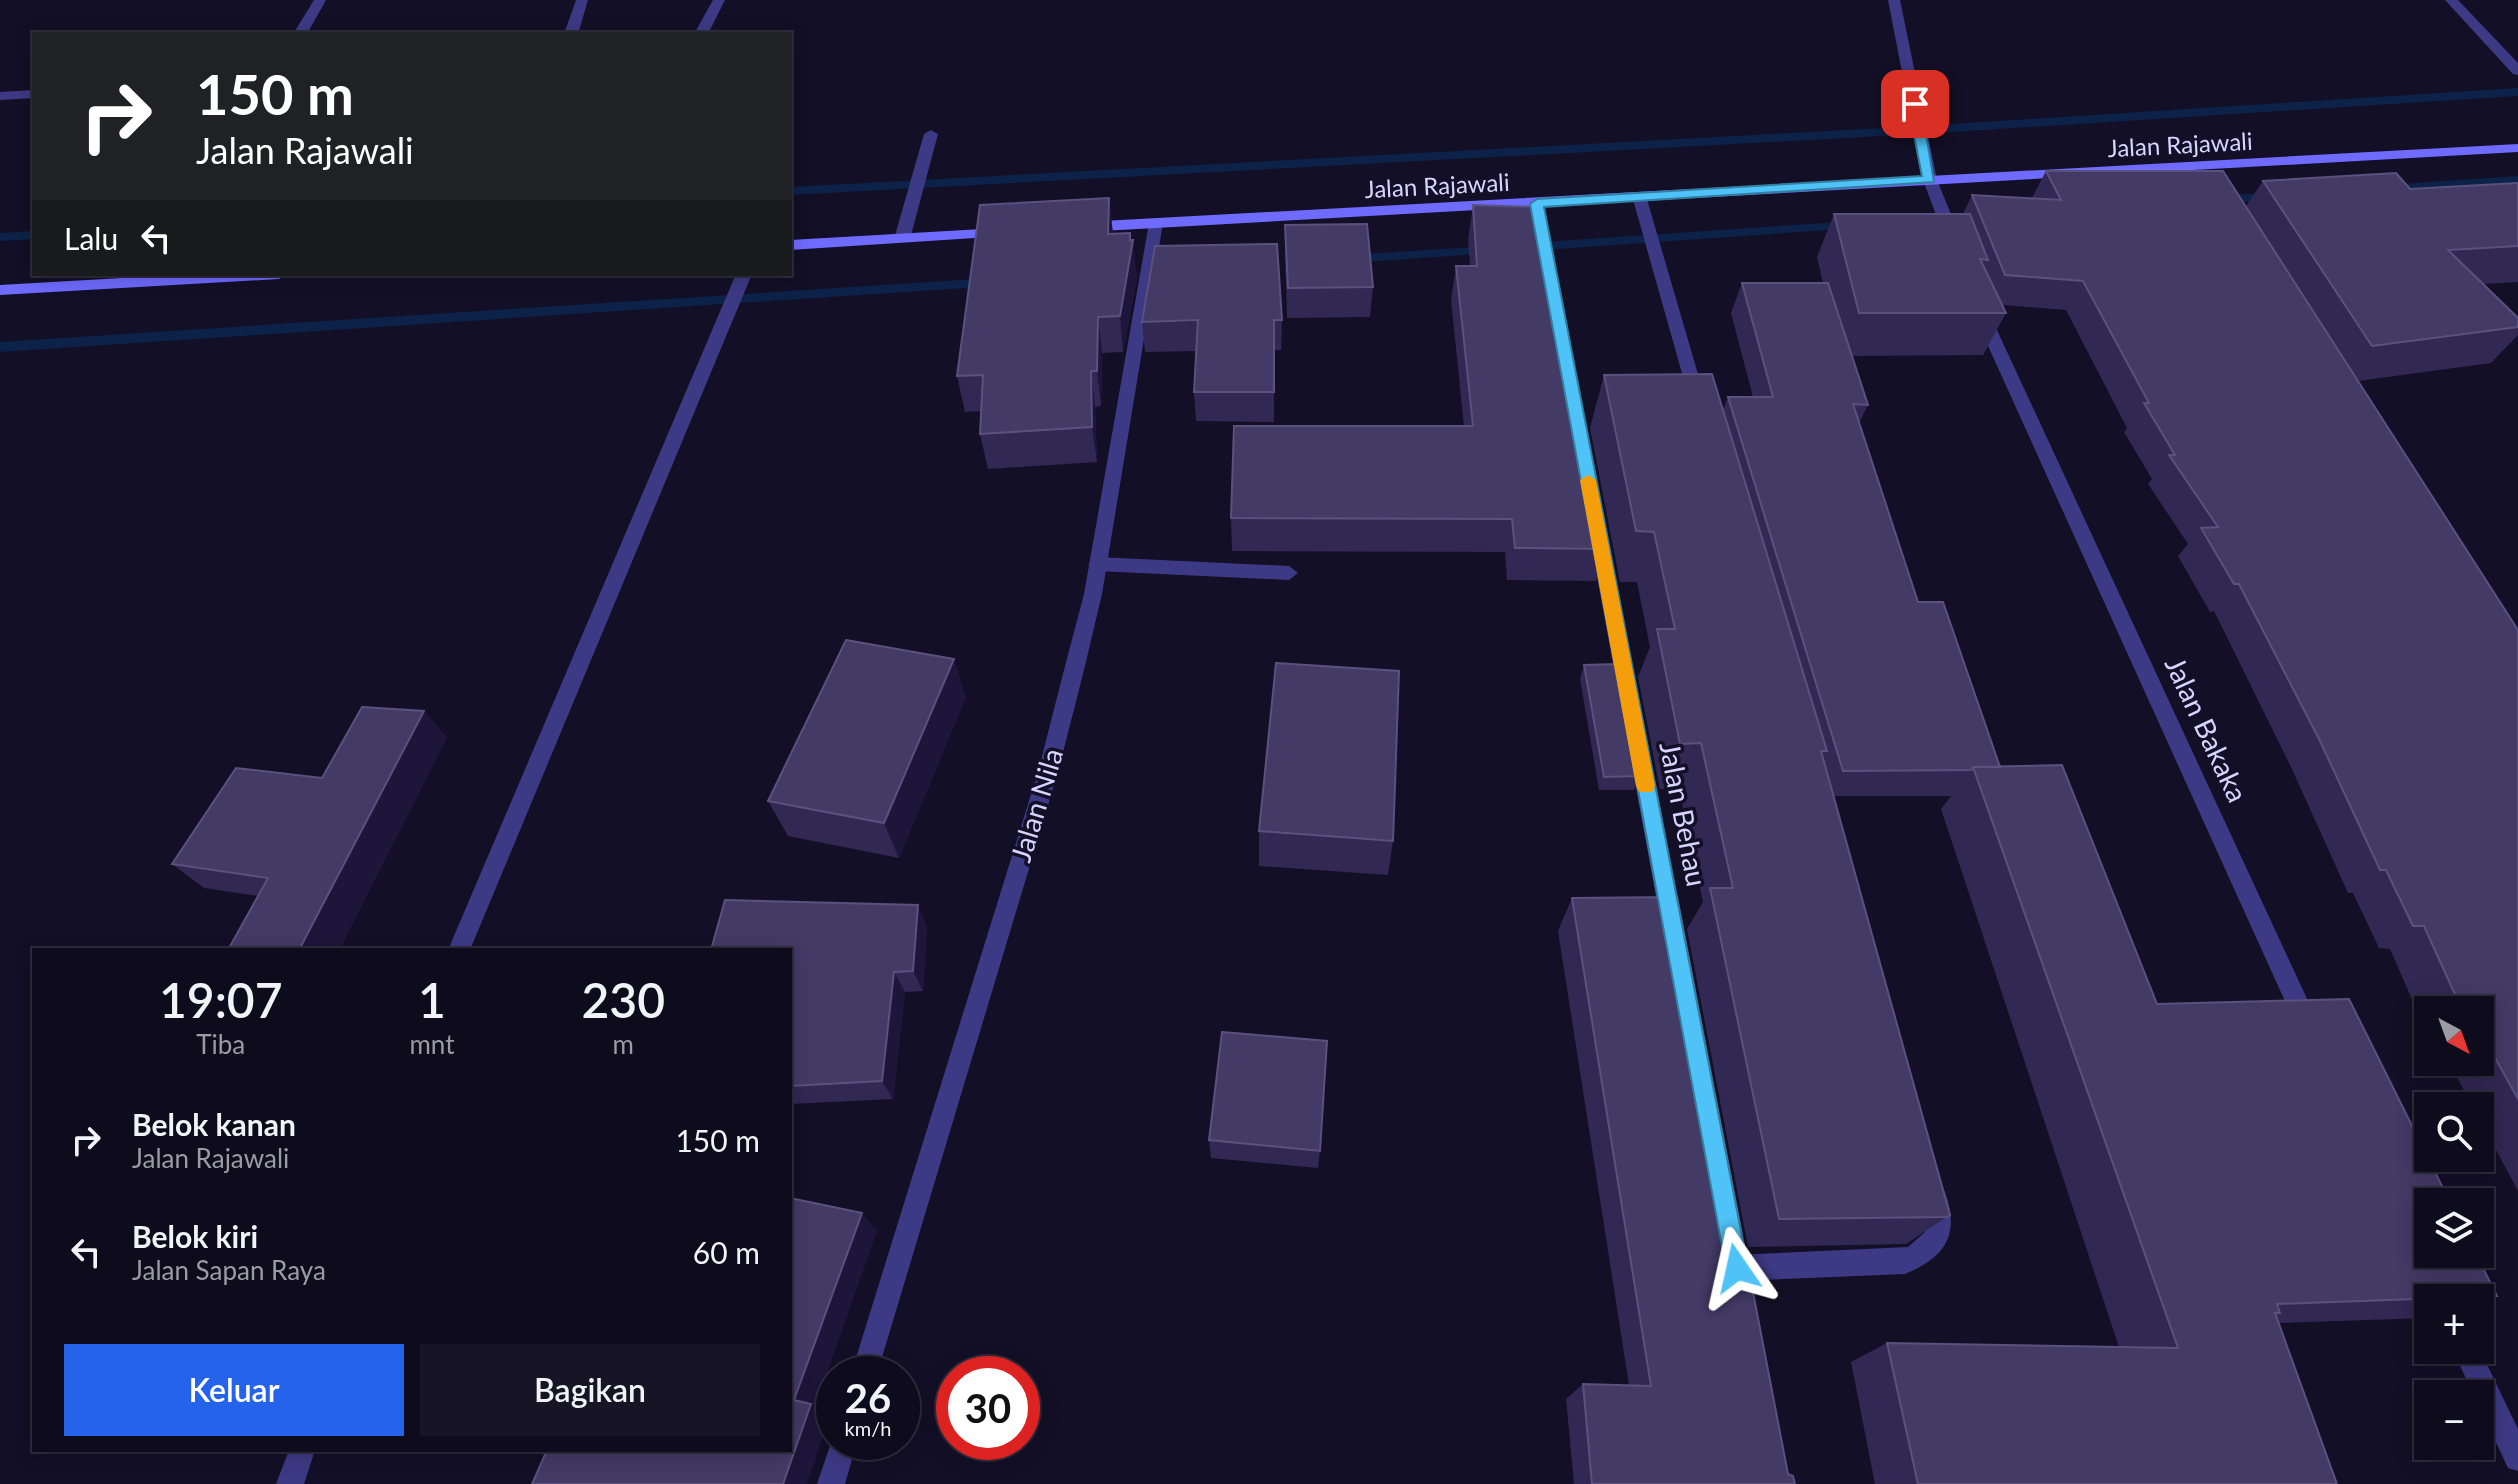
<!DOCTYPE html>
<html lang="id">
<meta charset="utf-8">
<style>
body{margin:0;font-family:Lato,sans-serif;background:#171425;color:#f1f3f6;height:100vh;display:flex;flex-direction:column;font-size:30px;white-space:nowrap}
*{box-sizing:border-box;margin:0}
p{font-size:26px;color:#9b9ba3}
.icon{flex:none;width:44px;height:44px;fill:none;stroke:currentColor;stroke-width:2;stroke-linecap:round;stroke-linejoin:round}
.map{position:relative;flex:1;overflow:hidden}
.drawer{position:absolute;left:32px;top:948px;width:760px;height:504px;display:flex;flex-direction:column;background:#0e0b1c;border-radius:0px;box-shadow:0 4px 20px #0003,0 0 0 2px #2e2b3b}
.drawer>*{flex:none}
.hud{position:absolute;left:32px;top:32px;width:760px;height:244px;border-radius:0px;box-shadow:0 4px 20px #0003,0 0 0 2px #2e2b3b;background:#202124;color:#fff;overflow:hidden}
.needle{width:52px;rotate:139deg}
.controls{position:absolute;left:2414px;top:996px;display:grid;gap:16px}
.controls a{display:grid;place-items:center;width:80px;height:80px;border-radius:0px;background:#0e0b1c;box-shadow:0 4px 20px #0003,0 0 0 2px #2e2b3b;font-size:40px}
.speed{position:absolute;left:816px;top:1356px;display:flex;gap:16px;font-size:40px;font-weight:700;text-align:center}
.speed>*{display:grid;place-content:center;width:104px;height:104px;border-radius:50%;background:#0e0b1c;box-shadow:0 4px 20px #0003,0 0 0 2px #2e2b3b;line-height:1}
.speed small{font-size:20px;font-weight:400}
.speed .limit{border:12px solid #d22;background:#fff;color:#111}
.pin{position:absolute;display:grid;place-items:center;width:68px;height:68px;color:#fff;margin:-34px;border-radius:16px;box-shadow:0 4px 12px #0006}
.me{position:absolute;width:88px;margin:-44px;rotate:349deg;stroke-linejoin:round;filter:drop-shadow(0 0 6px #0008)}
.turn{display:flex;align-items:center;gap:28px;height:168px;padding:0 32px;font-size:36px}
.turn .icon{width:104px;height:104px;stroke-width:2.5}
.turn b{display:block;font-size:56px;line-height:68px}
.then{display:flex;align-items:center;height:76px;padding:0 32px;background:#0003;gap:16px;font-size:30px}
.eta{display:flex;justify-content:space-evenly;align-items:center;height:136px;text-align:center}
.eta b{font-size:48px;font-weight:600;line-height:56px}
.button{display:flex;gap:16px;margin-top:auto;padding:16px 32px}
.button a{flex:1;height:92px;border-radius:0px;background:#2563eb;color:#fff;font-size:32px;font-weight:600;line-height:92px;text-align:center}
.button a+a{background:#171425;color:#f1f3f6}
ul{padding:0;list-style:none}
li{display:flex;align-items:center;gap:24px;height:112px;padding:0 32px}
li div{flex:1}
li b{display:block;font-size:30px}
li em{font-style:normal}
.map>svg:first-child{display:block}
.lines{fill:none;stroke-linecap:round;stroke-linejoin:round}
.stream{fill:#0c2248;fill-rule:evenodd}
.lane{fill:#3d3a85;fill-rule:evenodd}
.street{fill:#3d3a85;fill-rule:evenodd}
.secondary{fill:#6f6bff;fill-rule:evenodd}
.wall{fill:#312854}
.shaded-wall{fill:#1d163a}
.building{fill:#433a66;stroke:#5a527e;stroke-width:2}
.route{fill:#4fc3f7;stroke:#337fa1;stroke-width:2}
.slow{fill:#f59e0b}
.labels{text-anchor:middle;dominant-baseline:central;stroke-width:7;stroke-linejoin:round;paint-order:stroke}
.far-street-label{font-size:24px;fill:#d9d4ff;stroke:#130f26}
.street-label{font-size:28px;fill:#d9d4ff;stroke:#130f26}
</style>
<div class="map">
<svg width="2518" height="1484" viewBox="0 0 2518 1484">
<rect width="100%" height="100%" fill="#130f26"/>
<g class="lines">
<path class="stream" d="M2518,88V96L1920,134L790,195V187L1920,126Z
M2518,176V184L2386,193L2379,189L2386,185Z
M2276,192L2283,196L2281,199L2218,204L2211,200L2218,196Z
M1853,221L1860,225L1858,228L1528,251L1521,247L1528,243Z
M34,231V239L0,241V233Z
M1490,246L1497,250L1495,253L1348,263L1341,259L1348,255Z
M991,278L996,280V286L0,352V342Z"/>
<path class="lane" d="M931,130L938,134L910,239L907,242H897L894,239L924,134Z
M1639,192L1646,196L1705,398L1703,402H1691L1689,398L1632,196Z
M736,274H752L470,950H448Z
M1097,557L1289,566L1298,573L1289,580L1097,571L1088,564Z
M1934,1184L1943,1187C1961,1232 1948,1256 1905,1274L1737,1281L1728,1277L1724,1268L1728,1259L1737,1255L1908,1247L1925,1232C1928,1217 1920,1201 1925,1187Z
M289,1450H315L304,1484H276Z"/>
<path class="street" d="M314,0H326L307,34H293Z
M576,0H588L578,34H564Z
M713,0H725L708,34H694Z
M1888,0H1900L1937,180L1960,236L1957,239H1947L1944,236L1923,180Z
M2445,0H2458L2518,63V75L2513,74Z
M34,90V98L0,100V92Z
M1537,199L1544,204L1584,420L1576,426L1568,420L1530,204Z
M1156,218L1163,223L1102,594L1084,670L1058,772L877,1374H851L1038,772L1064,670L1084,594L1149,223Z
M1982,310L1990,315L2315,1016L2318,1024L2315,1032L2307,1035L2299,1032L1974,315Z
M1598,527L1607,534L1683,923L1680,930L1672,933L1664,930L1661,923L1589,534Z
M2453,1350H2480L2518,1429V1471L2508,1468L2480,1408V1394H2473Z
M834,1434V1442H857L845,1484H817Z"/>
<path class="secondary" d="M2518,144V152L1084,232L1076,227L1084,222Z
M1000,228L1005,230V236L790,250V240Z
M192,274H287L279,279L0,295V285Z"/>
</g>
<path class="wall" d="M2046,171L2246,206L2263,181L2410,189L2518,183V282L2483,284L2518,318V335L2491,363L2358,381L2518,630V1191L2480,1120V1106H2472L2449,1062H2480V1010H2428V1036L2390,949L2379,948L2353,893H2348L2291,767L2214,611L2210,612L2178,556L2188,544L2148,484L2152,479L2124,432L2127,428L2066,310L2003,305L2006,313L1983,355L1852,356L1868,405L1859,423L1918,602L2000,767L2157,1004L2497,1296L2480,1301V1298H2428L2427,1318L2278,1323L2337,1484H1875L1851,1362L1887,1343L2119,1347L1941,809L1951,796H1833L1950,1215L1906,1244L1748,1247L1687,929L1703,902L1679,789H1660L1638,677L1650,647L1637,582H1620L1590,428L1604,375L1723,410L1728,397H1753L1731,313L1742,283H1823L1817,257L1834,214H1963L1972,195L2032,198Z
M1109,198L1113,234L1130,233L1137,277L1123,352L1102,353L1101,406L1095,407L1097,462L988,469L980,434L981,411L965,412L957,376Z
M1473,205L1567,394L1606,549L1596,581L1507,580L1505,552L1232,551L1231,518L1464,426L1451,300L1456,266H1470L1468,240Z
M1285,225L1373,287L1370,317L1287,318L1285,255Z
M1282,320L1281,350H1274V422L1196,421L1194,392L1197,351L1145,352L1142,322Z
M1584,665L1639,776L1634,790H1599L1580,679Z
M966,697L899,858L788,836L768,801Z
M447,737L339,950H228L258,896L204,888L172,864L322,778Z
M1259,831L1393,841L1388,875L1259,866Z
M1572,898L1788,1474L1795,1484H1574L1566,1399L1583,1384L1629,1385L1558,931Z
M927,927L923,991L905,992L893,1099L790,1104V950Z
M1209,1140L1320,1151L1318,1168L1211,1158Z"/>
<path class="shaded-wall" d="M1109,198L1113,235L1108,234Z
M1130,233L1131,251L1133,240L1137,277L1123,352L1120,316Z
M1098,317L1102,353L1101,406L1097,371Z
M1091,371L1095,407L1097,462L1092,427Z
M954,659L966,697L899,858L884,823Z
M424,711L447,737L339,950H299Z
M918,905L927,927L923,991L913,971Z
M894,972L905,992L893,1099L882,1081Z
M862,1213L877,1231L815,1407L830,1416L807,1484H783L794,1400Z"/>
<path class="building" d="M2046,171H2223L2518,630V1099L2484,1038L2480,1037V1010H2462L2424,926H2413L2386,870H2380L2320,741L2239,584H2234L2201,528L2218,527L2169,455H2175L2144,403H2149L2083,281L2005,275L1972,195L2061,200Z
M2396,173L2410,189L2518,183V246L2448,250L2518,318V327L2372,346L2263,181Z
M1109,198L1108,234L1130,233V240H1133L1120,316L1098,317L1097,371H1091L1092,427L980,434L983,375L957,376L980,205Z
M1473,205L1536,207L1567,394H1576L1606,549L1515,548L1512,519L1231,518L1234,426H1473L1456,266H1477Z
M1834,214H1970L1988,260L1980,259L2006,313H1859Z
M1367,224L1373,287L1288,288L1285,225Z
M1277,244L1282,320H1274V392H1194L1198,320L1142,322L1155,246Z
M1742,283H1828L1868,405L1853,404L1918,602H1943L2000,767H1973L1971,770L1843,771L1728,397H1773Z
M1712,374L1827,751H1821L1950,1215L1947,1217L1779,1219L1710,888H1733L1701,743L1680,744L1657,629H1675L1654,532L1636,531L1604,375Z
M846,640L954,659L884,823L768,801Z
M1276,663L1399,671L1393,841L1259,831Z
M1618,664L1639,776L1604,777L1584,665Z
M362,707L424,711L299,950H228L268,878L172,864L236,768L322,778Z
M2062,765L2157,1004L2349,999L2450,1202H2428V1254H2476L2497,1296L2277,1304L2280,1313H2275L2337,1484H1918L1887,1343L2178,1348L1973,767Z
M1677,897L1788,1474L1793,1476L1795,1484H1592L1583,1384L1651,1386L1572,898Z
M725,900L918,905L913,971L894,972L882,1081L790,1086V950H711Z
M1222,1032L1327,1041L1320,1151L1209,1140Z
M790,1198L862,1213L794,1400L811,1404L783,1484H532L547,1450H790Z"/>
<path class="route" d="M1915,100L1921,104L1934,182L1544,207L1748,1268L1745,1276L1737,1280L1729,1276L1726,1268L1530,204L1537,199L1922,176L1908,104Z"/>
<path class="slow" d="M1588,475L1596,480L1655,786L1652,792H1639L1636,786L1580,480Z"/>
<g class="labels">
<g class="far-street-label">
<text transform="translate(2180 144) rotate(-3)">Jalan Rajawali</text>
<text transform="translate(1437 185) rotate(-3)">Jalan Rajawali</text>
</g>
<g class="street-label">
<text transform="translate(2207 729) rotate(65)">Jalan Bakaka</text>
<text transform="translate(1036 805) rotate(-73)">Jalan Nila</text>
<text transform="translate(1684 814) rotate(79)">Jalan Behau</text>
</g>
</g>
</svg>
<div class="controls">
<a><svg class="needle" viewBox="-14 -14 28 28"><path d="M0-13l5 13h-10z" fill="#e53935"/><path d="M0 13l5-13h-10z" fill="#9b9ba3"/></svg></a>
<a><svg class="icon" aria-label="search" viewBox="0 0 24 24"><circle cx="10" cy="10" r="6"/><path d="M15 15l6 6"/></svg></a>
<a><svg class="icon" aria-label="layers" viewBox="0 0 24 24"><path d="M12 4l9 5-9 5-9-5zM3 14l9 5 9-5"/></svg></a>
<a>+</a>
<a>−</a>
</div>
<div class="speed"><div>26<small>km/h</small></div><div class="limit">30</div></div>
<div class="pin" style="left:1915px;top:104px;background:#d93025"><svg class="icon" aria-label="arrive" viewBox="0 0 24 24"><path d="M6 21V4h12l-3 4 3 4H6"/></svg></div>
<svg class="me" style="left:1737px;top:1268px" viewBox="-20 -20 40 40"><path d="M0-17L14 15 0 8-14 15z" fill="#4fc3f7" stroke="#fff" stroke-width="4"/></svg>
<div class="hud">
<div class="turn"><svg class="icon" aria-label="right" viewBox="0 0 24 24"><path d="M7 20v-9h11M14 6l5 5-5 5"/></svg><div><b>150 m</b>Jalan Rajawali</div></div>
<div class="then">Lalu<svg class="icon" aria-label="left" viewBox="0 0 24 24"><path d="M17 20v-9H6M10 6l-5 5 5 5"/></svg></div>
</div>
<section class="drawer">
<div class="eta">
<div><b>19:07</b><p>Tiba</p></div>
<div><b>1</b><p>mnt</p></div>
<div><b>230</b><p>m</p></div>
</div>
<ul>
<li><svg class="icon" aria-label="right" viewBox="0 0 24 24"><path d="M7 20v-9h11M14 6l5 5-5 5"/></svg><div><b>Belok kanan</b><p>Jalan Rajawali</p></div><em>150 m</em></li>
<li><svg class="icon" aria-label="left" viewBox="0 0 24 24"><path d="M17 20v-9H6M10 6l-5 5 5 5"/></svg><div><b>Belok kiri</b><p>Jalan Sapan Raya</p></div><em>60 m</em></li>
</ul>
<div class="button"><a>Keluar</a><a>Bagikan</a></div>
</section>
</div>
